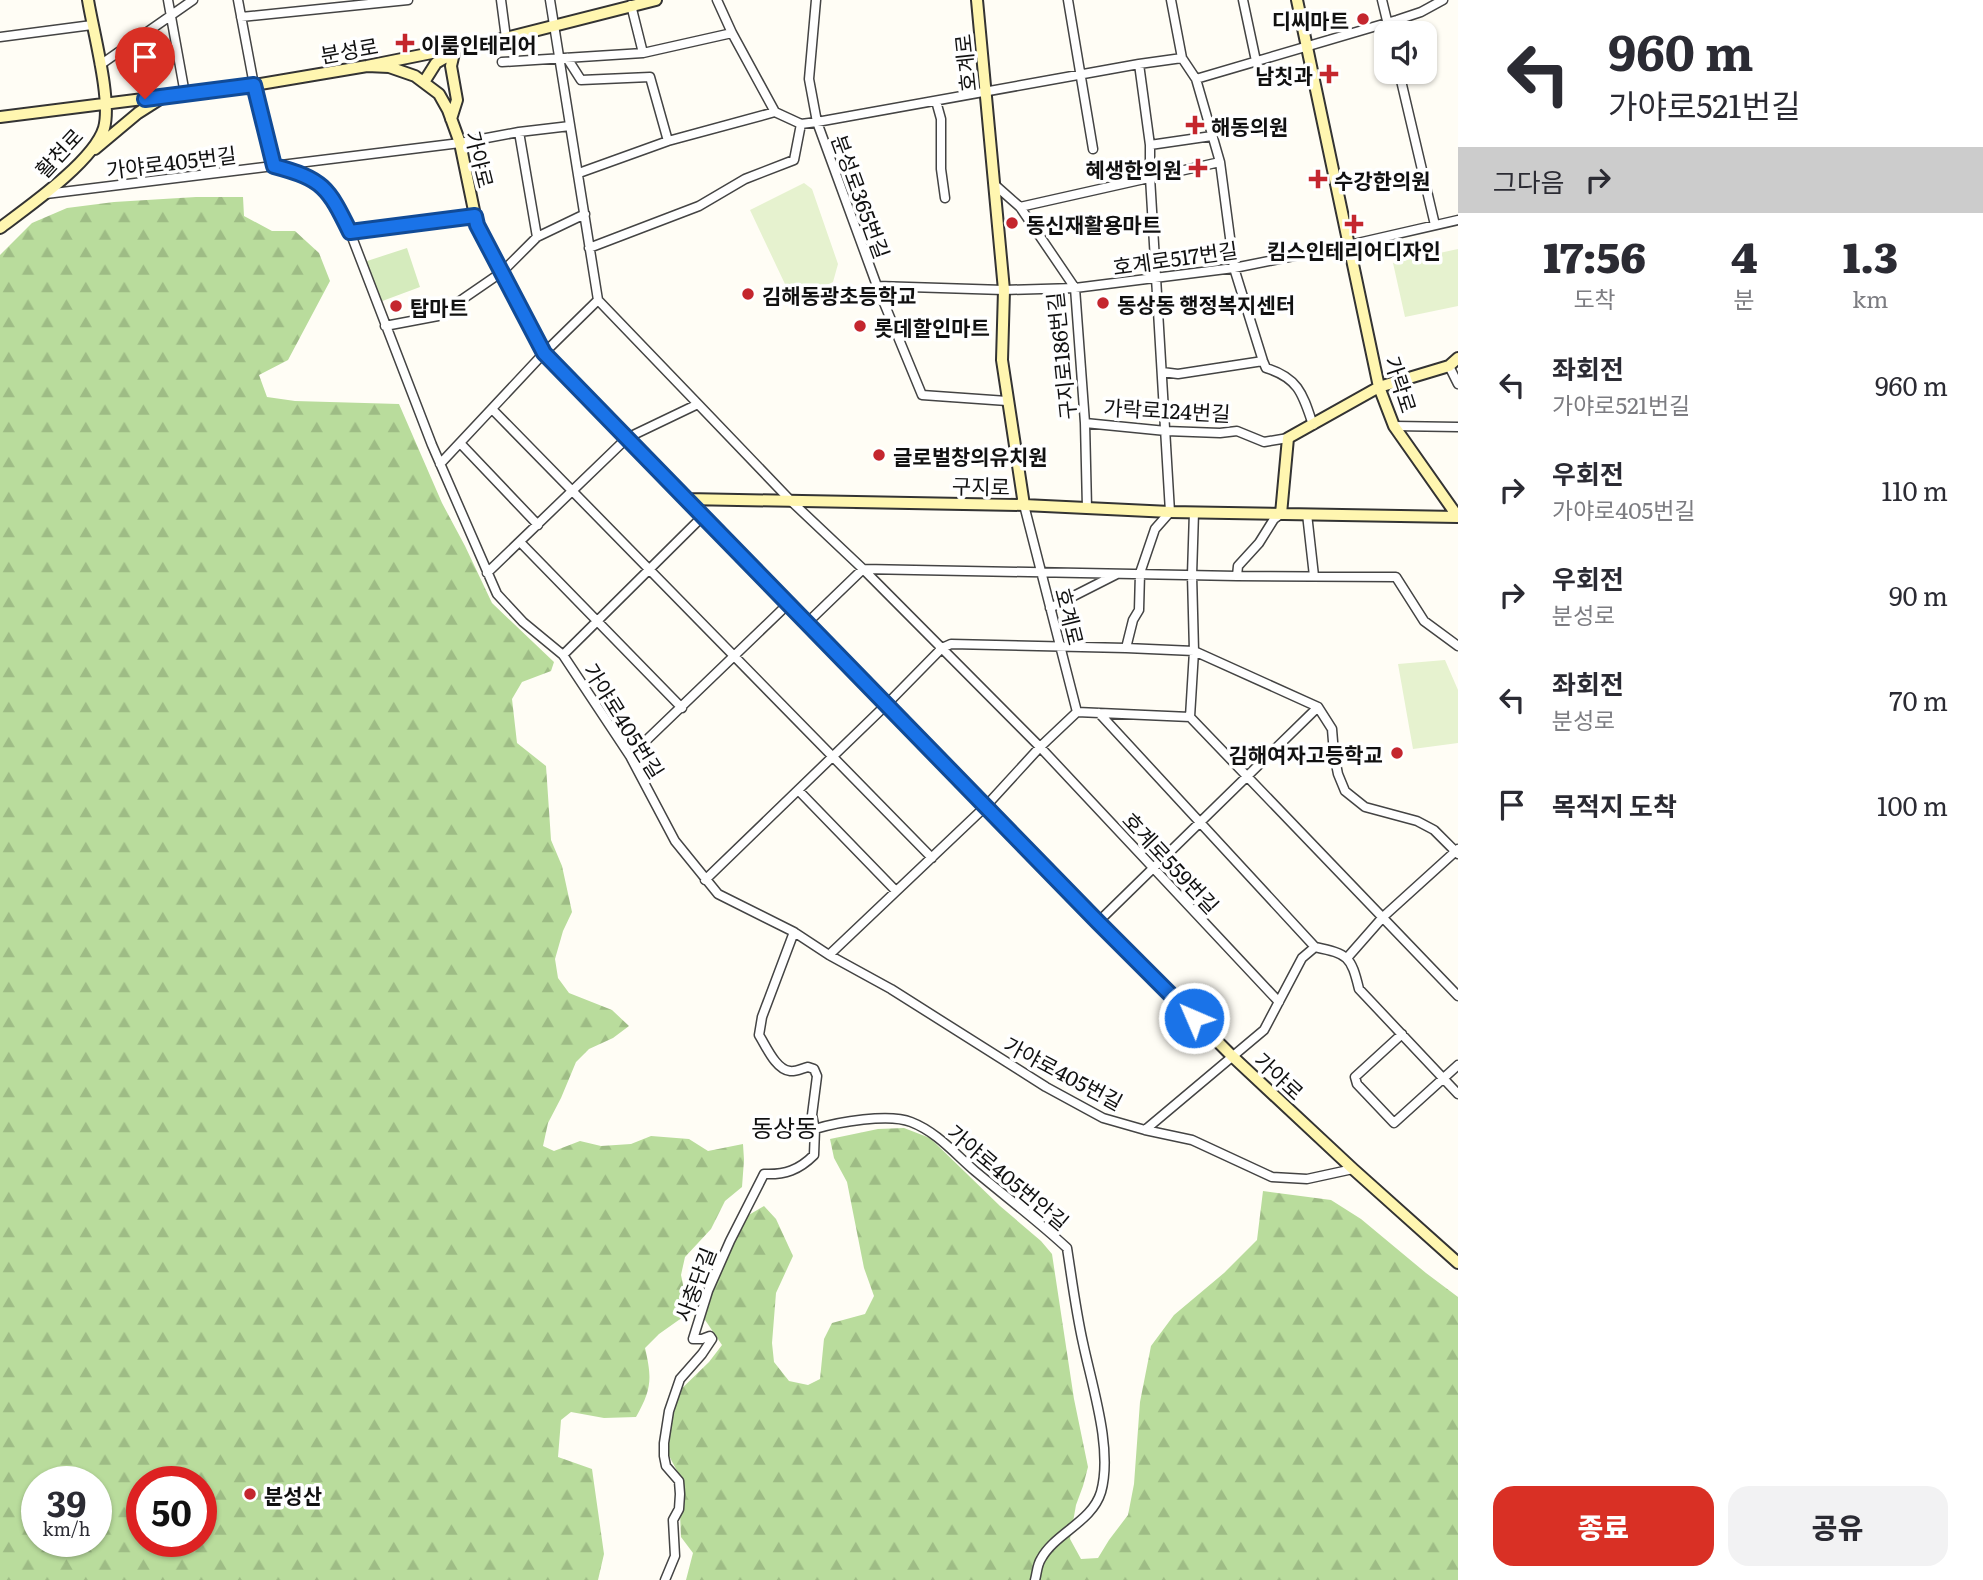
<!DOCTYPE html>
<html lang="ko">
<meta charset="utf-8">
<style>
body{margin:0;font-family:Literata,"Noto Sans KR",serif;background:#f2f2f3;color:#2b2b33;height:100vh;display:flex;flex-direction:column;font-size:26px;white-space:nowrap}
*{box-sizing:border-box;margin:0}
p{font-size:23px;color:#7c7c81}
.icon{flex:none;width:38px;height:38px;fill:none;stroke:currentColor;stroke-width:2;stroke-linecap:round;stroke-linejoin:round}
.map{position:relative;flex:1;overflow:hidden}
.panel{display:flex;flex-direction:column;background:#fff;width:525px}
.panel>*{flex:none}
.banner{background:#fff;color:#2b2b33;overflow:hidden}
.controls{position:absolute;left:1374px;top:21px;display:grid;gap:14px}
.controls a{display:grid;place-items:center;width:63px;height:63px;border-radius:14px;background:#fff;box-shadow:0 2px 5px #0004;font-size:35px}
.speed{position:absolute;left:21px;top:1466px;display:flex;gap:14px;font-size:35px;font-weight:700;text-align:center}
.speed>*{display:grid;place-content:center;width:91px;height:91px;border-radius:50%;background:#fff;box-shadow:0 2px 5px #0004;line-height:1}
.speed small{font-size:18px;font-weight:400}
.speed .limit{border:10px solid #d22;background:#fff;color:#111}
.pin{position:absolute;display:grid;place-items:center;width:60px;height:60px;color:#fff;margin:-72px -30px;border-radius:50% 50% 50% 0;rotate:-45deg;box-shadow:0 0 7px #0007}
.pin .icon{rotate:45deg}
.me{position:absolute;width:77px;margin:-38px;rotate:315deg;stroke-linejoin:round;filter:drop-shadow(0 0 5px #0008)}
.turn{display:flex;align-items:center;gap:24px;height:147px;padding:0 35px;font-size:32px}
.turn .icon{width:91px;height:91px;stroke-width:2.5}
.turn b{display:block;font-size:49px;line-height:60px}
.then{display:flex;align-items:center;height:66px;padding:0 35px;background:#0003;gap:14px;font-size:26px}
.eta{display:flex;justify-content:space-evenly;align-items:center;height:119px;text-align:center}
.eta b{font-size:42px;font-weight:800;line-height:49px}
.cta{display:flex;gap:14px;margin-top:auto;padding:14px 35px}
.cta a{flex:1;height:80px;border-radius:21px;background:#d93025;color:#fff;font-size:28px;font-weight:800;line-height:80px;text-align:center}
.cta a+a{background:#f2f2f3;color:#2b2b33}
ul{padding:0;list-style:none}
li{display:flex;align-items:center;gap:21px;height:105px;padding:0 35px}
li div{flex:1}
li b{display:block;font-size:26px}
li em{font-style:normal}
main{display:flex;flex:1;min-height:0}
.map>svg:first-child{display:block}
.forest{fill:url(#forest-firs);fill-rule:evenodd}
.park{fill:#d5ebbd}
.pitch{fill:#e6f2cf}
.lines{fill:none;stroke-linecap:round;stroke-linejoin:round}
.street-casing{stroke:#444;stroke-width:11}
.secondary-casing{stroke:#333;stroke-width:14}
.street{stroke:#fff;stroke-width:8}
.secondary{stroke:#fff6b0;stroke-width:10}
.route-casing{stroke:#114b97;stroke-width:18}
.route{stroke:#1a73e8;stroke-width:12}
.poi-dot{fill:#c4262e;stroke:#fff;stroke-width:2.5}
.labels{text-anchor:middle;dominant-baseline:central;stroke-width:7;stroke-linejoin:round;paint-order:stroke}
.poi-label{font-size:21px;font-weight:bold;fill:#111;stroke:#fff;text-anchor:start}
.street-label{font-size:21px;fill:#111;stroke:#fff}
.quarter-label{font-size:24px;fill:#111;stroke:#fff}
</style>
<main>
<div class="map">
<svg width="1458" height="1580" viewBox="0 0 1458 1580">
<defs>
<pattern id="forest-firs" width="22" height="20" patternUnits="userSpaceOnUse" patternTransform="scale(1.75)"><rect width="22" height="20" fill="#b9dc9c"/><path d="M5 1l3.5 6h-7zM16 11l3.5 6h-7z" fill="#9ebc85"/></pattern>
</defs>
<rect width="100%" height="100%" fill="#fffdf5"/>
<path class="forest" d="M196,197H243L244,216L272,231H295L319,253L330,281L288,360L259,375L267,397L295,401L399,404L442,503L465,546L492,603L554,662L551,671L522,682L512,699L517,743L546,766L551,840L562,866L572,912L563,931L555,959L558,978L569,993L612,1010L629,1026L613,1038L589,1049L576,1062L561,1098L548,1123L543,1146L554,1151L580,1141L601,1146L631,1144L651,1136L689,1139L708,1151L743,1144L744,1160L742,1187L725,1201L711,1229L685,1257L681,1275L685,1294L683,1317L659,1334L645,1348C652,1378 652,1389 636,1417L604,1418L571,1412L561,1420L558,1457L592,1469L604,1554L598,1580H0V255L32,223L67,208L114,202ZM37,1482H96V1542H37ZM142,1482H201V1542H142Z
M904,1128L930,1138L1000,1206L1041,1241L1052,1254L1074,1399L1088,1467L1083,1486L1076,1505L1070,1539L1081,1559L1098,1558L1109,1540L1128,1515L1134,1484L1140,1402L1151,1346L1174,1315L1224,1273L1257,1240L1263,1191L1331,1200L1361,1219L1426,1273L1458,1297V1580H686L693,1553L681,1537L680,1513L684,1497L683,1482L667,1452V1428L672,1398L709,1362L722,1345L701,1314L710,1289L747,1216L764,1206L776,1219L793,1256L776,1293L772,1343L774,1362L789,1381L808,1385L820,1379L824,1339L832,1323L865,1314L874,1296L864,1268L847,1182L834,1158L830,1139L878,1129Z"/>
<path class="park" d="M407,248L420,287L377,303L361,263Z"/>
<path class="pitch" d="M804,183L812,189L838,264L833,282L793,301L750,210Z
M1458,249V306L1405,317L1393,263Z
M1445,660L1458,690V743L1413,749L1398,664Z"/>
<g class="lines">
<defs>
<path id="street" d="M168,0L185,94
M238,0L254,85L274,166
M501,0L506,38
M717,0L732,33L775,112
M816,0L809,79L817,122L877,286L922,395L1007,401
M1068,0L1093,149
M1171,0L1182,58L1196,79L1220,162L1234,268L1263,361L1266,368C1299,378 1303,395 1313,425
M1243,0L1256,61
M1382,0L1390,33
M631,5L643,53
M241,17L408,0
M0,37L92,25
M567,58L581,80L650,77L668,141
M502,62L643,53L732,33
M100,65L193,0
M1399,72L1435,225
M1196,79L1397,20L1421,12L1443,0
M936,101L941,119V169L945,198
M519,132L537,237
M1150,145L1212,136
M274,166C323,180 328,187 350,232L432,445L497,594L523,622L563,655L630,756L675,841L718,894L794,932L829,955L891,989L1046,1087L1103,1118L1145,1130L1192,1140L1272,1177L1307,1179L1353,1169
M579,173L668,141L775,112L801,124L817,122L1139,64L1182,58
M995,185L1020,207L1075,288L1085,423L1087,508
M46,194L460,143L519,132L570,126
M1020,207L1220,162
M350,232L475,217
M589,248L699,206L745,179L794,160L801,124
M877,286L1004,290L1075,288L1234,268L1349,245L1458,220
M598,300L698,404
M385,326L438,316L502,272L537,237L585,214
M1449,366L1458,384
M1162,372L1178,374L1263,361
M492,409L932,858
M1085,423L1166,431L1220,433L1237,431L1264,442L1288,438
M1394,426L1458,427
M460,443L538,525
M440,464L544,353L598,300L550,0
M1307,514L1314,576
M520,542L682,708
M487,573L627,438L698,404L791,501L863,569L1040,747L1279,1002
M1237,576L1238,566L1259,543L1274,519L1281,514
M1050,608L1117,574
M807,623L863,569L1237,576L1396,577L1424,621L1458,646
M1126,648L1133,620L1139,610L1140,573L1155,529L1170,512L1150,177V145L1139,64
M563,655L702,517
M1077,712L1190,717L1458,996
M1099,713L1315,947
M1190,717L1194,651L1192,575L1194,512
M630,756L788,604
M799,791L896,891
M705,880L886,705L942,648L951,644L1126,648L1194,651L1318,707L1332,729L1334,754L1338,774L1345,791L1365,807L1417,821L1434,830L1458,854
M1098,922L1318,707
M794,932L762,1017L759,1035C766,1046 776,1070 790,1071C795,1072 803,1068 808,1067L814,1069L817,1076L812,1115L815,1129C838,1122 889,1113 911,1122C937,1132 955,1154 975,1171C1006,1197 1038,1221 1067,1248C1072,1280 1076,1312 1083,1343C1092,1386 1113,1449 1101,1492C1092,1522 1055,1533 1041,1559C1037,1565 1037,1573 1035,1580
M829,955L986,806L1040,747L1077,712L1024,505
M1347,958L1383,917L1458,849
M1402,1034L1355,1077L1357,1084L1394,1123L1458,1065
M1145,1130L1264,1030L1302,958L1315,947C1348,954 1351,956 1359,989L1458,1094
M665,1580L675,1556L673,1520L679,1509L680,1494L679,1481L666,1466L664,1456V1443L669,1411L680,1379L702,1354L712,1339L710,1336L702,1339H693L708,1291L730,1241L762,1178L764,1174C785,1175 799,1170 814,1155L815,1129"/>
<path id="secondary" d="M977,0L1004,290L1002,360L1024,505
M1297,0L1379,387L1394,426L1458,517
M367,66L389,67L415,76L439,94L448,110L460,143L477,225L544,353L1098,922L1232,1056L1353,1169L1458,1263
M424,82L436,63L455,52
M0,117L254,85L367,66L506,38L656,0
M451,119L457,100L451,66L454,53
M95,149L138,113L160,99
M0,228C28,207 94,161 104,128C112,100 93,31 88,0
M686,499L1024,505L1170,512L1458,517
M1281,514L1288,438L1379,387L1449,366L1458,358"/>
</defs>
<use href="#street" class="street-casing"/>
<use href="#secondary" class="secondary-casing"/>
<use href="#street" class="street"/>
<use href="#secondary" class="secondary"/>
</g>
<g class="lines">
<defs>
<path id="route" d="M145,99L254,85L274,166C323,179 328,187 350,232L475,216L477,225L544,353L1098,922L1194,1018"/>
</defs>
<use href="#route" class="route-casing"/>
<use href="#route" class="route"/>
</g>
<g class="poi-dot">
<circle cx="1363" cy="19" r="7"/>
<path d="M401.5 32.5h7v7h7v7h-7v7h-7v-7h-7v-7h7z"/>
<path d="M1325.5 63.5h7v7h7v7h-7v7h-7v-7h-7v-7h7z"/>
<path d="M1191.5 114.5h7v7h7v7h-7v7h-7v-7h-7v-7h7z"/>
<path d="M1194.5 157.5h7v7h7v7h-7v7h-7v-7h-7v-7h7z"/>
<path d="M1314.5 168.5h7v7h7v7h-7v7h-7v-7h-7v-7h7z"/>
<circle cx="1012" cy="223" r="7"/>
<path d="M1350.5 213.5h7v7h7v7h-7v7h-7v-7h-7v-7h7z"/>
<circle cx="748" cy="294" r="7"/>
<circle cx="1103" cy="303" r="7"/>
<circle cx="396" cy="306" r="7"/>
<circle cx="860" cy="326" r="7"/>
<circle cx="879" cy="455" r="7"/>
<circle cx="1397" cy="753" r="7"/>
<circle cx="250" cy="1494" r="7"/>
</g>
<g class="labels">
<g class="poi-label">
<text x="1349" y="19" text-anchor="end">디씨마트</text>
<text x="421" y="43">이룸인테리어</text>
<text x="1313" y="74" text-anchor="end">남칫과</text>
<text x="1211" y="125">해동의원</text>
<text x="1182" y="168" text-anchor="end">혜생한의원</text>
<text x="1334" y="179">수강한의원</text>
<text x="1026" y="223">동신재활용마트</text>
<text x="1354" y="249" text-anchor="middle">킴스인테리어디자인</text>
<text x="762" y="294">김해동광초등학교</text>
<text x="1117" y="303">동상동 행정복지센터</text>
<text x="410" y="306">탑마트</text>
<text x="874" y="326">롯데할인마트</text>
<text x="893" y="455">글로벌창의유치원</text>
<text x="1383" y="753" text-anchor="end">김해여자고등학교</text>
<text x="264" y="1494">분성산</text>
</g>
<g class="street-label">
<text transform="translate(349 49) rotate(-10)">분성로</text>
<text transform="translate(964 63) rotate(-96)">호계로</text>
<text transform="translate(58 152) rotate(-47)">활천로</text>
<text transform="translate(481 159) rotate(76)">가야로</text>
<text transform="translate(171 161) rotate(-7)">가야로405번길</text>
<text transform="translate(862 196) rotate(70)">분성로365번길</text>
<text transform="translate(1175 257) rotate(-8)">호계로517번길</text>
<text transform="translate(1060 356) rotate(-96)">구지로186번길</text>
<text transform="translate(1402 384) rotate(72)">가락로</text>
<text transform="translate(1167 409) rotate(3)">가락로124번길</text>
<text transform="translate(981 485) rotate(1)">구지로</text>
<text transform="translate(1071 616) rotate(76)">호계로</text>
<text transform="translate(625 720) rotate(58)">가야로405번길</text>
<text transform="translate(1172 862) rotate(47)">호계로559번길</text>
<text transform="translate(1064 1072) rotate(28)">가야로405번길</text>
<text transform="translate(1280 1075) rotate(43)">가야로</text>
<text transform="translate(1009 1176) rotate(40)">가야로405번안길</text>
<text transform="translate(694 1284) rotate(-69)">사충단길</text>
</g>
<g class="quarter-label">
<text x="784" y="1126">동상동</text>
</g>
</g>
</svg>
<div class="controls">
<a><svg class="icon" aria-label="sound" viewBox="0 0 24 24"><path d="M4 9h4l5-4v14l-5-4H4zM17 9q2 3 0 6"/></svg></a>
</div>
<div class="speed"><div>39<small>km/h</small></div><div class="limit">50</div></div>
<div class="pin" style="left:145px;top:99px;background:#d93025"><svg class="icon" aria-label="arrive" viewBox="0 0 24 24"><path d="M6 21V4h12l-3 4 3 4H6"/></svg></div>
<svg class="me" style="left:1194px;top:1018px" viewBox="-20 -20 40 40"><circle r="17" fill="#1a73e8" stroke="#fff" stroke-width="3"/><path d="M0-11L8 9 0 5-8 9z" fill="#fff"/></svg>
</div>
<section class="panel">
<div class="banner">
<div class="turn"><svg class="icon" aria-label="left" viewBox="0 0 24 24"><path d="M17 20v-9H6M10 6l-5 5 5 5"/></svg><div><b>960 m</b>가야로521번길</div></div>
<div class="then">그다음<svg class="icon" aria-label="right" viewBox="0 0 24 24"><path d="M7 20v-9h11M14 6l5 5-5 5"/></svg></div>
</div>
<div class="eta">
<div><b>17:56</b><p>도착</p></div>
<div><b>4</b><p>분</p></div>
<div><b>1.3</b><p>km</p></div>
</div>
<ul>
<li><svg class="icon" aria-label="left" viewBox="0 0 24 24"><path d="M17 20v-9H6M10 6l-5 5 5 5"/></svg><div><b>좌회전</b><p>가야로521번길</p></div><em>960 m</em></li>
<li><svg class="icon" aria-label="right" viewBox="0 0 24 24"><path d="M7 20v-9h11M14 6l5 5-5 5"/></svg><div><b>우회전</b><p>가야로405번길</p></div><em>110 m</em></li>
<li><svg class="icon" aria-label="right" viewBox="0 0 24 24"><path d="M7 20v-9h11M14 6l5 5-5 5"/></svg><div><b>우회전</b><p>분성로</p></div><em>90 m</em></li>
<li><svg class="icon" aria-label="left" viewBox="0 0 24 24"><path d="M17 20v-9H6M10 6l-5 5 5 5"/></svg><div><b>좌회전</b><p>분성로</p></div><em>70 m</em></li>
<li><svg class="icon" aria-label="arrive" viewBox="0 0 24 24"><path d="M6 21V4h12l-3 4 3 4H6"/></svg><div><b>목적지 도착</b></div><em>100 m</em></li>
</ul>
<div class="cta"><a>종료</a><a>공유</a></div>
</section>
</main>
